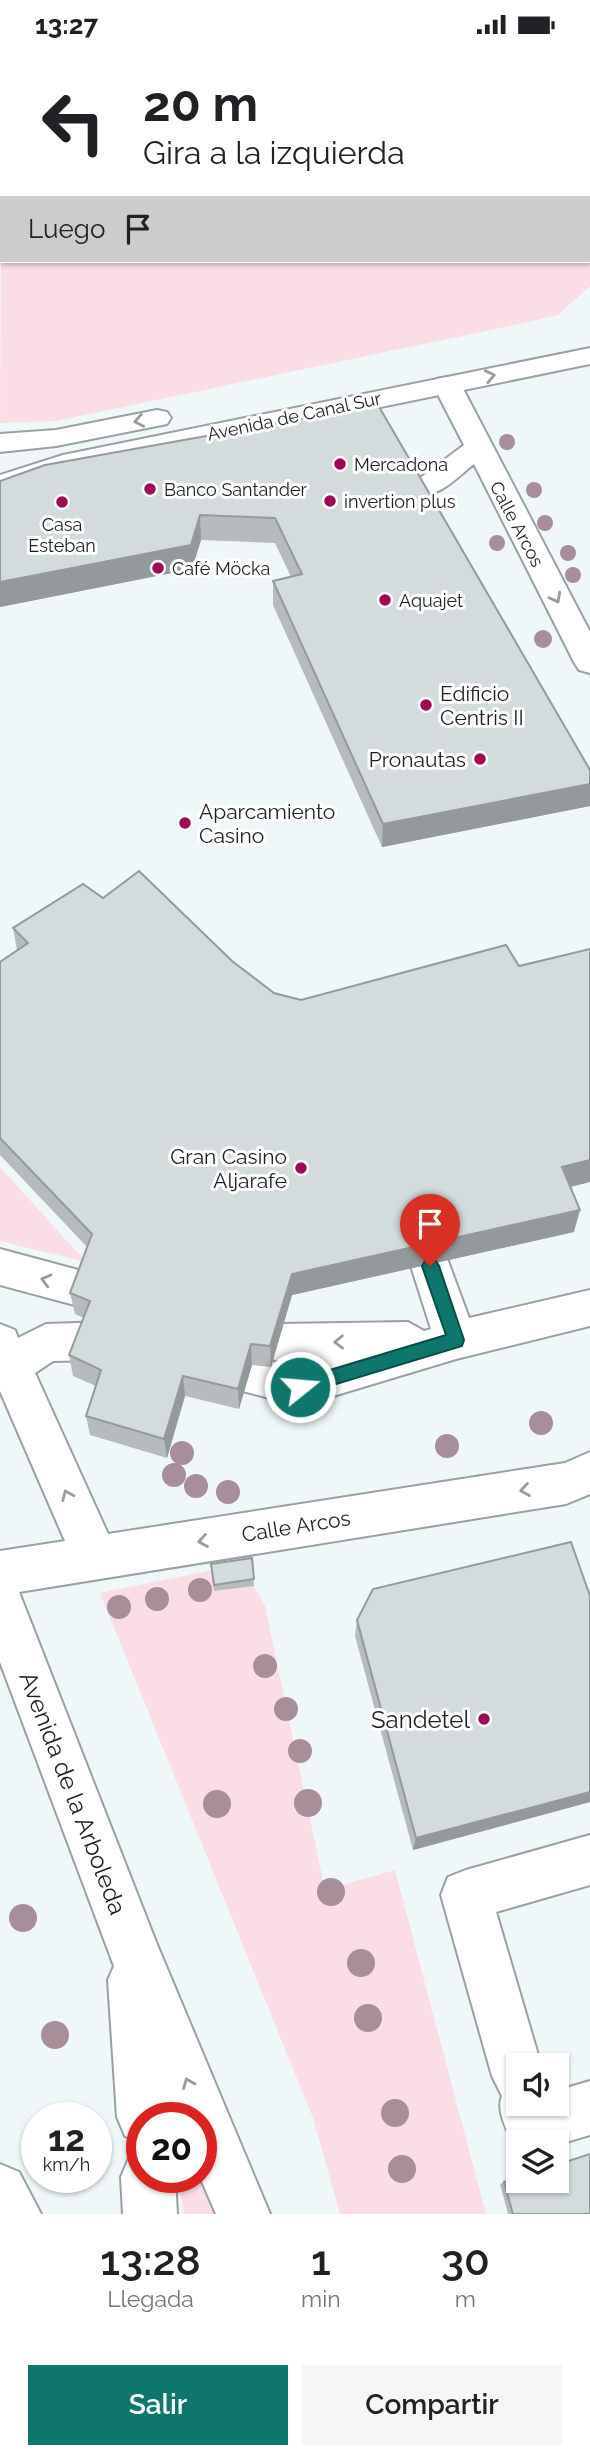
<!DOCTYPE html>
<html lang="es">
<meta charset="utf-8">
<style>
body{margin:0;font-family:Raleway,sans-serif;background:#f6f6f6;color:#202124;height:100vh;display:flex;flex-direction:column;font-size:26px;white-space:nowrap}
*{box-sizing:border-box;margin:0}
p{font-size:23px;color:#757577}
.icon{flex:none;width:38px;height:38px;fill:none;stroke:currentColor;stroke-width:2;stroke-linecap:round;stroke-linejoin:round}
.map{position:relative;height:2165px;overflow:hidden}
.side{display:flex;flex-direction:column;background:#fff;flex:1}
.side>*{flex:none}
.hud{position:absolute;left:0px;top:0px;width:592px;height:214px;box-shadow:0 2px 5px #0004;background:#fff;color:#202124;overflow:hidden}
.tools{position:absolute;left:506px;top:2004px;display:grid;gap:14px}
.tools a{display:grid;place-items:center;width:63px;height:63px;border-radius:0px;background:#fff;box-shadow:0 2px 5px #0004;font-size:35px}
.speed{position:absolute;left:21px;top:2053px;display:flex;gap:14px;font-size:35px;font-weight:700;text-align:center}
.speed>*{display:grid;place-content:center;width:91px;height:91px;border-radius:50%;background:#fff;box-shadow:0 2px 5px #0004;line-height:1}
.speed small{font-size:18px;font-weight:400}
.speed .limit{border:10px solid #d22;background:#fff;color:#111}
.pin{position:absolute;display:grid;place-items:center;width:60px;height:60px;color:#fff;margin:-72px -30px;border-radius:50% 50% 50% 0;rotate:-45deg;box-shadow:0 0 7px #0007}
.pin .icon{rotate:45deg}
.me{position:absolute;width:77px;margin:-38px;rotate:73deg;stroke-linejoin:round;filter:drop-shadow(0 0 5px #0008)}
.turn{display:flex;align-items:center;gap:24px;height:147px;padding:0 28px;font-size:32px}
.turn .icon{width:91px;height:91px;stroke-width:2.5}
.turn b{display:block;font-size:49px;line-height:60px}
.then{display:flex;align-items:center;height:66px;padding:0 28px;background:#0003;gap:14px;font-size:26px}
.eta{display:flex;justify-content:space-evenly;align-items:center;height:119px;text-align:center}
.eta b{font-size:42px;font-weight:600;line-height:49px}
.primary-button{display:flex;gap:14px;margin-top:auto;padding:14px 28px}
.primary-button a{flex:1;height:80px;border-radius:0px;background:#0f766e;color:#fff;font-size:28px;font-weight:600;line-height:80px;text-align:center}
.primary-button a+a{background:#f6f6f6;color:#202124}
.status{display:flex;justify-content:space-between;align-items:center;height:49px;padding:0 35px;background:#fff;direction:ltr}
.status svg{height:19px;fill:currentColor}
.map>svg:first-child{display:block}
.green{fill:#fbdde5}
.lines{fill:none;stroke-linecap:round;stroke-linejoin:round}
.minor-casing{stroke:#99a0a2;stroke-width:4}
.major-casing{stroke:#99a0a2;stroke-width:4}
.minor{fill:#fff;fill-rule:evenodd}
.major{fill:#fff;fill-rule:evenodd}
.tree{fill:#a78e99}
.wall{fill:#b6bcbe}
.shaded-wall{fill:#94999b}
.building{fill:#d4dbdd;stroke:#94999b;stroke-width:2}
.oneway{stroke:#999a9b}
.route{fill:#0f766e;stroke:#0a4d48;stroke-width:2}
.poi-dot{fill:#9e0a54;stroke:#fff;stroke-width:2.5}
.labels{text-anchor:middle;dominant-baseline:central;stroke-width:6;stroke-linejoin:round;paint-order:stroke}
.far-street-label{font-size:18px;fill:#1d1f20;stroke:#fff}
.far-poi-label{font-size:18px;fill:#1d1f20;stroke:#fff;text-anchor:start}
.poi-label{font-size:21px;fill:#1d1f20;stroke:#fff;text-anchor:start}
.street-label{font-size:21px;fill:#1d1f20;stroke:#fff}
.near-poi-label{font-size:24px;fill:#1d1f20;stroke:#fff;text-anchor:end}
.near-street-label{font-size:24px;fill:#1d1f20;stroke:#fff}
</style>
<div class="status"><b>13:27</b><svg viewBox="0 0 49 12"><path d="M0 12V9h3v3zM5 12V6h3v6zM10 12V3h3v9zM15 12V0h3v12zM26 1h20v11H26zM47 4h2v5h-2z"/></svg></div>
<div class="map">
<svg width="590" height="2165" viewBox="0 0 590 2165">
<rect width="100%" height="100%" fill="#f0f7f9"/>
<path class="green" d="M55,0H484L486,2H54Z
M2,52V212H590V97V237L558,266L520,275L56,372L0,374Z
M0,1118L86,1213L0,1192Z
M212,1521L254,1537L265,1557L325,1841L395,1821L486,2165H340L313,2069L100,1544Z
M178,2128H201L217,2165H184Z"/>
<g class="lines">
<defs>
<path id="minor" d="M447,328L457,330L461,336L590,583V624L579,621L574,613L474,415C456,429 439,450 416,444L412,438L416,432L464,396L433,336L437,330Z
M431,1199L445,1204L469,1269L590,1241V1277L456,1310L300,1357L185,1327L179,1314L185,1301L200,1295L300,1319L322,1312L281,1313L214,1293L208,1280L214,1267L229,1261L281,1275L408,1273L424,1282L431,1280L411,1217L417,1204Z
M0,1200L123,1233L138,1238L144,1251L138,1264L123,1269L0,1236Z
M106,1273L139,1283L145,1296L139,1309L124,1315L106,1311L53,1312L35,1324L108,1485L565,1414L590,1403V1445L566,1455L19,1543L156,1893L270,2165H216L200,2128L201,2068H176L169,2052L170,2068H142V2094L125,2087L117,2068L108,1931L114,1917L0,1613V1502L65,1492L0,1342V1275L15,1281L18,1289L46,1275Z
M590,1786V1836L496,1863L541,2016H518V2054H556V2042L590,2032V2086L556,2096V2093H518V2097L513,2095C507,2081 496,2061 502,2047L492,2027L441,1846L448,1828L466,1821Z
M142,2103V2128H175L177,2165H123L121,2128L129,2109Z
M0,2115L19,2123L41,2165H0Z"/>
<path id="major" d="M590,299V315L69,422L0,444V426L63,406Z
M157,361L167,363L171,369L167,375L56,397L0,403V385L56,381Z"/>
</defs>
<use href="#minor" class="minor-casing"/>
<use href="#major" class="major-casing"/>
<use href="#minor" class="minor"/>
<use href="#major" class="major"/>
</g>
<g class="tree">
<circle cx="507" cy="393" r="8"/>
<circle cx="534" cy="441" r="8"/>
<circle cx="545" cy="474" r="8"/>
<circle cx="497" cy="494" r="8"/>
<circle cx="568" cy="504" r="8"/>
<circle cx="573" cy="526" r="8"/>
<circle cx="543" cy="590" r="9"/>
<circle cx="541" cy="1374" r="12"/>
<circle cx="447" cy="1397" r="12"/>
<circle cx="182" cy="1404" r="12"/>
<circle cx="174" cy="1426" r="12"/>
<circle cx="196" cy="1437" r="12"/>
<circle cx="228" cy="1443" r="12"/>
<circle cx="200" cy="1541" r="12"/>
<circle cx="157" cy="1550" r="12"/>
<circle cx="119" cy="1558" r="12"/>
<circle cx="265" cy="1617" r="12"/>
<circle cx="286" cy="1660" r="12"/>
<circle cx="300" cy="1702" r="12"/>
<circle cx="308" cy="1754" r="14"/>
<circle cx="217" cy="1755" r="14"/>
<circle cx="331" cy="1843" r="14"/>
<circle cx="23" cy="1869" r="14"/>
<circle cx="361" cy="1914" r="14"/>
<circle cx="368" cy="1969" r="14"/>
<circle cx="55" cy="1986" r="14"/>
<circle cx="395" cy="2064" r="14"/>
<circle cx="402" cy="2120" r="14"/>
</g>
<path class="wall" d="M0,0H42L41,2H2V5H0Z
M501,0H584L586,2H503Z
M378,356L590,721V757L382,798L273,556V532L291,528L275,494L201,491L192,520L0,558Z
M103,849L232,912L274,944L301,951L519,917L590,900V1133L570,1138L574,1183L292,1246L271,1318L252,1316L239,1360L185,1347L167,1409L90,1386L86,1367L96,1337L73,1327L69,1306L84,1269L75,1265L70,1244L87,1198L0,1106V913L17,901L13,879Z
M252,1509L254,1537L214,1542L211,1515Z
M590,1547V1753L413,1801L355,1587L357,1571Z
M504,2133L590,2165H508L500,2135Z"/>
<path class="shaded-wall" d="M200,466L201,491L192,520L0,558V533Z
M590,735V757L382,798L383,775Z
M590,1111V1133L557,1141L562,1118Z
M580,1161L574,1183L292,1246L271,1318L270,1297L292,1225Z
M251,1295L252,1316L239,1360L238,1340Z
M183,1327L185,1347L167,1409L164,1390Z
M590,1743V1753L413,1801L416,1789Z"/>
<path class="building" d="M532,0H584L586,2H534Z
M378,356L590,721V735L383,775L273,532L302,525L275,469L200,466L191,496L0,533V432L45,416Z
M139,822L232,912L274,944L301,951L506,896L519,917L590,900V1111L562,1118L580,1161L292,1225L270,1297L251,1295L238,1340L183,1327L164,1390L86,1367L101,1321L69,1306L90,1252L70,1244L92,1185L0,1089V913L28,894L13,879L83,835L103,849Z
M571,1493L590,1547V1743L416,1789L357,1571L373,1540Z
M252,1509L254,1530L214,1536L211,1515Z
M590,2105V2165H513L504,2133L518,2128V2132H556V2116Z"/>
<defs><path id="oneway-chevron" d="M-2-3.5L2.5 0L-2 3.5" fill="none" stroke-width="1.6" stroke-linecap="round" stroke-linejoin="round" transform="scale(1.75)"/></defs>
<g class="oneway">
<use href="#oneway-chevron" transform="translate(490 327) rotate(-12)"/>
<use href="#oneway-chevron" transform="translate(139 372) rotate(169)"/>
<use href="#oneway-chevron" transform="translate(556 549) rotate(62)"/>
<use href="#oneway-chevron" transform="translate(46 1231) rotate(-165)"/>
<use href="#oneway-chevron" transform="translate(339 1293) rotate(179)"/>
<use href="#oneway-chevron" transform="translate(525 1441) rotate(171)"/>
<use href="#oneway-chevron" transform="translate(67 1446) rotate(-114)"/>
<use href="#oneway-chevron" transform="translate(203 1492) rotate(171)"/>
<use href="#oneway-chevron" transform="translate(188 2034) rotate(-112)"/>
</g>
<path class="route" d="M430,1209L436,1212L439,1217L464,1291L462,1297L300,1346L294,1343L291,1338L294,1332L300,1330L446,1286L422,1217L425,1212Z"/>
<g class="poi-dot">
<circle cx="340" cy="415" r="7"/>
<circle cx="150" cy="440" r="7"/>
<circle cx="330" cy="452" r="7"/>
<circle cx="62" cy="453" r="7"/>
<circle cx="158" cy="519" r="7"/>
<circle cx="385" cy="551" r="7"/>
<circle cx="426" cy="656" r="7"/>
<circle cx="480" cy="710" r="7"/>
<circle cx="185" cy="774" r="7"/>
<circle cx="301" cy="1119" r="7"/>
<circle cx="484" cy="1670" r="7"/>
</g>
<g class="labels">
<g class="far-street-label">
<text transform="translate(294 367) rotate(-12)">Avenida de Canal Sur</text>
<text transform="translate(517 475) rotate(62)">Calle Arcos</text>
</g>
<g class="far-poi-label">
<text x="354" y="415">Mercadona</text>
<text x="164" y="440">Banco Santander</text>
<text x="344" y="452">invertion plus</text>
<text x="62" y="475" text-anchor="middle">Casa<tspan x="62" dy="21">Esteban</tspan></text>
<text x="172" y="519">Café Möcka</text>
<text x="399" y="551">Aquajet</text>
</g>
<g class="poi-label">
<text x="440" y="644">Edificio<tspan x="440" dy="24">Centris II</tspan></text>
<text x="466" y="710" text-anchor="end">Pronautas</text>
<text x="199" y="762">Aparcamiento<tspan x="199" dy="24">Casino</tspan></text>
<text x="287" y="1107" text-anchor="end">Gran Casino<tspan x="287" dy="24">Aljarafe</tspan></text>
</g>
<g class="street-label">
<text transform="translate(296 1477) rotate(-9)">Calle Arcos</text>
</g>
<g class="near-poi-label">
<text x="470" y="1670">Sandetel</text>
</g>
<g class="near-street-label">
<text transform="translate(73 1744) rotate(69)">Avenida de la Arboleda</text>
</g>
</g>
</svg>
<div class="tools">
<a><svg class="icon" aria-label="sound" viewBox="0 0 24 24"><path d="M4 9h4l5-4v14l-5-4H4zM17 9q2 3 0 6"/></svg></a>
<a><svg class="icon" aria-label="layers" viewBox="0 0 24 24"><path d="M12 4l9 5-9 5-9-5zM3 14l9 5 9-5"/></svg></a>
</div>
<div class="speed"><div>12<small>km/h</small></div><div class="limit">20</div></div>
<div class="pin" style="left:430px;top:1217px;background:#d93025"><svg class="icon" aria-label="arrive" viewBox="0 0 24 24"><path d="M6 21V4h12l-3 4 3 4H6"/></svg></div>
<svg class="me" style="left:300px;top:1338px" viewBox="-20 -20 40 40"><circle r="17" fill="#0f766e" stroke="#fff" stroke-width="3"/><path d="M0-11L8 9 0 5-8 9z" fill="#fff"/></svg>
<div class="hud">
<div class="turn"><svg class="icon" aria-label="left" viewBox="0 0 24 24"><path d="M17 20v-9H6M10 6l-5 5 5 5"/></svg><div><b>20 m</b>Gira a la izquierda</div></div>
<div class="then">Luego<svg class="icon" aria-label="arrive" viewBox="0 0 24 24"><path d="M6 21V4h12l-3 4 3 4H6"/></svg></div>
</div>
</div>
<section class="side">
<div class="eta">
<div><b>13:28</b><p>Llegada</p></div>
<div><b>1</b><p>min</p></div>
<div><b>30</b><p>m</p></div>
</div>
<div class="primary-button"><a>Salir</a><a>Compartir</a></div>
</section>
